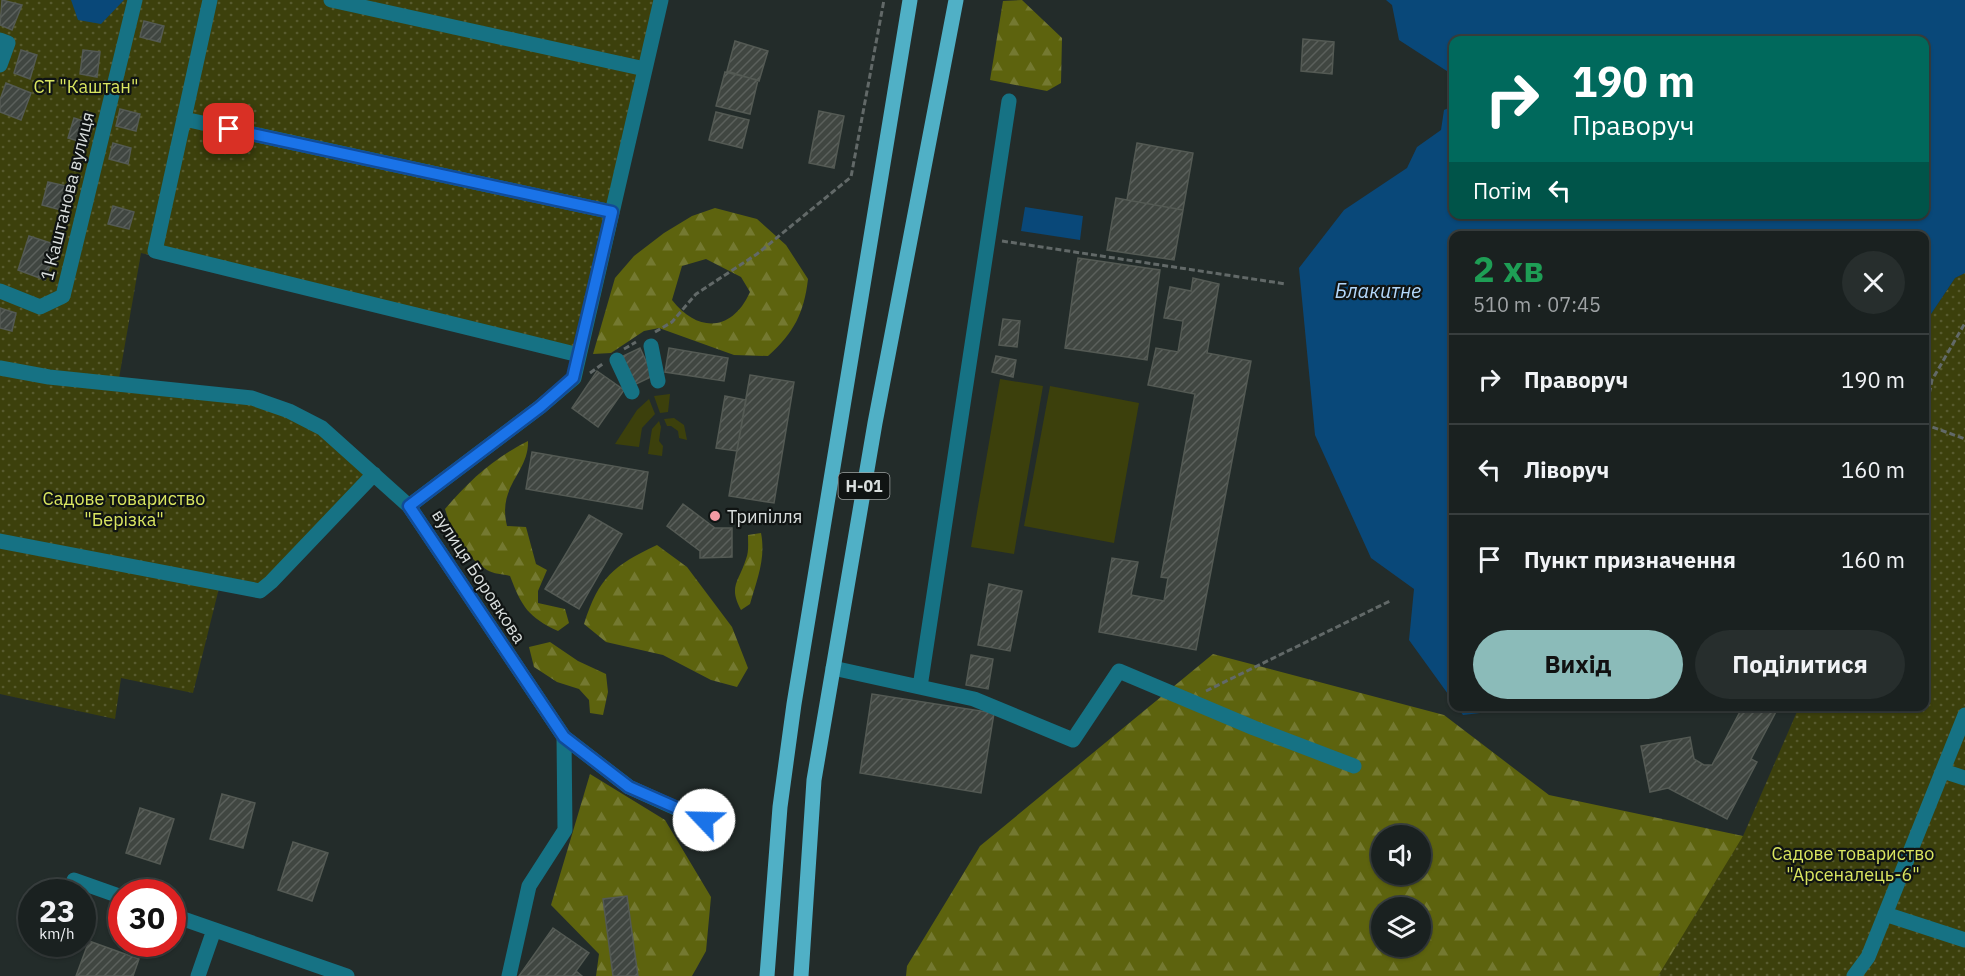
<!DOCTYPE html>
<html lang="uk">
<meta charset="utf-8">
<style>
body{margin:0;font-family:"IBM Plex Sans",sans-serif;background:#272e2d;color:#f1f3f6;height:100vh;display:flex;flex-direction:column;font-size:22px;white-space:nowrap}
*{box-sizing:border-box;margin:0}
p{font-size:20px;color:#9fa3a5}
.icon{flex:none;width:33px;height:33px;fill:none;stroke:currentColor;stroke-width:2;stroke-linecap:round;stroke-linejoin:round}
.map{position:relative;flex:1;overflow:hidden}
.panel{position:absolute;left:1449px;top:231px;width:480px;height:480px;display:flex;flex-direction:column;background:#1a2120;border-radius:12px;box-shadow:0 2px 4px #0004,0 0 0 2px #383e3e}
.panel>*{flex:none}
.hud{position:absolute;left:1449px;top:36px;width:480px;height:183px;border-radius:12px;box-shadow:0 2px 4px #0004,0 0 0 2px #383e3e;background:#00695c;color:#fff;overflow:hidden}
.buttons{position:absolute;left:1371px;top:825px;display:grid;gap:12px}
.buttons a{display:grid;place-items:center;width:60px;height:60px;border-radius:50%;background:#1a2120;box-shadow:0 2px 4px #0004,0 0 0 2px #383e3e;font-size:30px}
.speed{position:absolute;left:18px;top:879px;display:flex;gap:12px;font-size:30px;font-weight:700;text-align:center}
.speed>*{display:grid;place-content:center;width:78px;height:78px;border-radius:50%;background:#1a2120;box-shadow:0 2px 4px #0004,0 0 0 2px #383e3e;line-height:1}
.speed small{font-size:15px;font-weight:400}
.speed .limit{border:9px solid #d22;background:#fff;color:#111}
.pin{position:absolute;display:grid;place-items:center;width:51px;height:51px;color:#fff;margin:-26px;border-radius:12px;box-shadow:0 3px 9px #0006}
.me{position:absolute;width:66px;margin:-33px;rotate:294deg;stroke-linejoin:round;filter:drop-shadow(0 0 4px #0008)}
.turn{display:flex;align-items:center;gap:21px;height:126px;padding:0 24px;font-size:27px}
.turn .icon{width:78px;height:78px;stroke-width:2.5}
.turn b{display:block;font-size:42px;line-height:51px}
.then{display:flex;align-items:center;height:57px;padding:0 24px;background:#0003;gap:12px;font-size:22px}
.round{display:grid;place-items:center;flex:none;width:63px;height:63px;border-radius:32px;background:#272e2d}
.headline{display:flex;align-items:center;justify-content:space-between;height:102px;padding:0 24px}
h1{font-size:36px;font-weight:800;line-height:45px;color:#1e9e55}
.button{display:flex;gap:12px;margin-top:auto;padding:12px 24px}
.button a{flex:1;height:69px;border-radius:36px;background:#8bbbb9;color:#111;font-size:24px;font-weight:800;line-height:69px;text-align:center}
.button a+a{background:#272e2d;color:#f1f3f6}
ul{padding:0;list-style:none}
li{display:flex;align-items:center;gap:18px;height:90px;padding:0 24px;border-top:2px solid #383e3e}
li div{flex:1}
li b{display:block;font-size:22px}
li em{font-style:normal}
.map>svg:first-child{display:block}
.grass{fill:#3c400c}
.forest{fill:url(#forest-firs);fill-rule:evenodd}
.garden{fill:url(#garden-dots)}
.water{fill:#094879}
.building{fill:url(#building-hatch);stroke:#545a54;stroke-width:1.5}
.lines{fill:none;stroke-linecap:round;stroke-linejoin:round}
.path{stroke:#626968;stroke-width:3;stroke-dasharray:6 3;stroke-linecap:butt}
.minor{stroke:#167284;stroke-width:15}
.major{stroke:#50b0c6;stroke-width:15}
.route-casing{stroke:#114b97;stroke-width:15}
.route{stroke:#1a73e8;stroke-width:10}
.poi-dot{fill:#f49aa4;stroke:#101413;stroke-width:2}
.labels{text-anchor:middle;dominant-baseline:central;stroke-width:4.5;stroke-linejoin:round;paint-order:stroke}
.shield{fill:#101413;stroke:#9da1a0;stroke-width:1.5}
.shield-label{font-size:16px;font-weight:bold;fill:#d9dedd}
.park-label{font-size:18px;fill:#dae660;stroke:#101413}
.street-label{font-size:18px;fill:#d9dedd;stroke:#101413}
.poi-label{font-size:18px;fill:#d9dedd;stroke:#101413;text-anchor:start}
.water-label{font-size:20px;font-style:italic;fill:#b4d8fb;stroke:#101413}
</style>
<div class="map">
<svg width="1965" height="976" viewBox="0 0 1965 976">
<defs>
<pattern id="forest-firs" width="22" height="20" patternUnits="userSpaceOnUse" patternTransform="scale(1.5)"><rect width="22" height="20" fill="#5d630e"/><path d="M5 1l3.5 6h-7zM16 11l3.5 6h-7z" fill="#747931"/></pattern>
<pattern id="garden-dots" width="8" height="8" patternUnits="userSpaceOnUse" patternTransform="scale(1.5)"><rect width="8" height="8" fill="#3c400c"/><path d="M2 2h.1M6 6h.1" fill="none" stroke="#585b2f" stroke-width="1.8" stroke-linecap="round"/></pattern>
<pattern id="building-hatch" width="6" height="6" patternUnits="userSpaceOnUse" patternTransform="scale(1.5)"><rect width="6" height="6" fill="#404641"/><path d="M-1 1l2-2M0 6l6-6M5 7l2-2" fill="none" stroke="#5b605c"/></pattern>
</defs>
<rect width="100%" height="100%" fill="#232c2a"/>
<path class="grass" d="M1000,379L1043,386L1014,554L971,547Z
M1050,386L1139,403L1114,543L1024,526Z
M670,394L668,412L660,413L654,396Z
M649,399L655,414L642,428L639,447L615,444L637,410Z
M674,418L684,425L687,440L679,438L678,431L671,426H667L664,419Z
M659,421L661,427L659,441L663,446L662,456L648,454L652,429Z"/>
<path class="forest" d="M1022,0L1062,38L1061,83L1047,91L990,80L1003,1Z
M715,208L757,219L786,245L808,279C804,313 794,333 768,356L734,355L659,328L644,331L611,353L593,354L615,278L634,256L664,233L692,216ZM706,259L741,277L750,292C732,332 698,333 672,300L682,266Z
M528,441C529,473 497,485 507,526L526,527L536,564L547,570L538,591V603L565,609L569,623L558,631C528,617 522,607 510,576C503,574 493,574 487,570C465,556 452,533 445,509C471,479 493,459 528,441Z
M761,533C766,558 757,580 750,604L741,610C728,586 739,582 746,559C749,552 748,543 748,535Z
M657,545L687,567L732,627L748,668L737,687L711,680L663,655L606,642L584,624C599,577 613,566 657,545Z
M550,642L578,661L606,674L608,692L603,715L590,713L589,700L579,689L557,682L534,667L529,647Z
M1213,654L1444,715L1549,795L1743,836L1709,976H906L907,966L980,846ZM1382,836H1420V874H1382ZM1382,908H1420V946H1382Z
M590,774L665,820L711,897L706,951L692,976H596L599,954L551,905Z"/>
<path class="garden" d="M0,0H661L579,355L141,253L118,384L289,411L374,474L260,591L220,584L193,693L121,678L115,719L0,694Z
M1965,273V976H1658L1743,836L1799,707L1924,706L1925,323L1955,278Z"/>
<path class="water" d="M71,0H124L101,24L78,20Z
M1386,0H1965V273L1955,278L1925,323L1924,236H1454L1453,701L1409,640L1414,589L1371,558L1315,435L1299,268L1344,210L1407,168L1417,147L1441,130L1444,110L1453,106L1454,214H1924V40H1454L1453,75L1399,40L1392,5Z
M1025,207L1083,216L1080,240L1021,231Z
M1457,707H1533L1463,715Z"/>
<path class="building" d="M2,0L22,5L12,30L0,25Z
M144,21L164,26L160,42L140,37Z
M1303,39L1334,42L1332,74L1301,71Z
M735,41L768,51L759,81L727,71Z
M21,50L37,55L30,79L14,73Z
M83,50L100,52L97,77L80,74Z
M725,72L758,80L750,114L716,106Z
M6,83L31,93L21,120L0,112V100Z
M120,109L140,114L136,131L116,126Z
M819,111L844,116L834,168L809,163Z
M716,112L749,120L742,148L709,140Z
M74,118L93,124L88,144L68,138Z
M113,143L131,148L128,164L109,159Z
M1137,143L1193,153L1183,210L1127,200Z
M48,182L71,187L65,211L42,205Z
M1116,198L1183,210L1174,260L1107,250Z
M113,206L134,212L129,229L108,224Z
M29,236L57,245L45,280L18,270Z
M1078,258L1160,270L1147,360L1065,348Z
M1193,278L1219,284L1207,353L1251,361L1196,650L1099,632L1112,558L1138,562L1131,595L1164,601L1168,578L1161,577L1195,394L1148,385L1156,348L1178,352L1183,321L1164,318L1170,287L1191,291Z
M0,308L16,313L12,331L0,328Z
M1003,319L1020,321L1017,347L999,345Z
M640,348L653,376L634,385L621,357Z
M669,348L728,358L724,381L665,372Z
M996,356L1016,360L1013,377L992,372Z
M597,371L624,390L598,427L572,408Z
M750,375L794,382L774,503L729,496Z
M725,396L746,400L737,451L716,448Z
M532,452L648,472L642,509L526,489Z
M683,504L715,528H732V557L700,558V551L667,526Z
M589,515L622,534L579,609L545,589Z
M989,584L1022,591L1010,651L978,645Z
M971,655L993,659L988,689L966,685Z
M872,694L994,713L981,793L860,773Z
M1743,706H1779L1751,759L1757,762L1727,819L1668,788L1650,792L1641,746L1690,737L1694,759L1704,765H1712Z
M222,794L255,803L243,848L210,839Z
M140,808L174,819L160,864L126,853Z
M293,842L328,853L312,901L278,890Z
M627,896L638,976H613L603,899Z
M553,928L589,953L576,971L582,976H519Z
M89,941L139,959L133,976H76Z"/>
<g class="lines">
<path class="path" d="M1002,241L1286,284
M655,332L672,322L696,294L757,254L851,177L884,0
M624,349L636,342
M590,373L604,363
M1924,420L1932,380L1965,323
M1924,424L1965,439
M1206,691L1390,601"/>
<path class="minor" d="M210,0L155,251L579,355
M331,0L645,69
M0,40L8,43L0,65
M184,119L612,212
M0,291L40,307L63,296L135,0
M651,346L658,381
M617,360L632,392
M0,368L49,377L252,398L289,411L322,428L409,506L564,737L629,787L722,829
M409,506L540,407L574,378L661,0
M0,541L260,591L271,582L374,474
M833,668L974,699L1073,740L1119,671L1254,728L1354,766
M920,687L1009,101
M1943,771L1965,778
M74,880L122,897
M1885,914L1965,940
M172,915L347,976
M198,976L214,930
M509,976L529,886L565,830L564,737
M1854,976L1868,957L1965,715"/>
<path class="major" d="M767,976L780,807L794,704L910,0
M801,976L814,780L875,423L956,0"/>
</g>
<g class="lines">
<defs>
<path id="route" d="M229,129L612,212L573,378L540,407L409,506L564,737L629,787L704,820"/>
</defs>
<use href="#route" class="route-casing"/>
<use href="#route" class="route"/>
</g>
<circle class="poi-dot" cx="715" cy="516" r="6"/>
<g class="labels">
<rect class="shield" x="838.5" y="473" width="51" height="26" rx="4.5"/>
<g class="shield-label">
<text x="864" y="486">Н-01</text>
</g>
<g class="park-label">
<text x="86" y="86">СТ "Каштан"</text>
<text x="124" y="498">Садове товариство<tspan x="124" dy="21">"Берізка"</tspan></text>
<text x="1853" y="853">Садове товариство<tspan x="1853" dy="21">"Арсеналець-6"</tspan></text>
</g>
<g class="street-label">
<text transform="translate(67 196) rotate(-76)">1 Каштанова вулиця</text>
<text transform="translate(479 576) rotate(57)">вулиця Боровкова</text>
</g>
<g class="poi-label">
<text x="727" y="516">Трипілля</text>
</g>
<g class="water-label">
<text x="1378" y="290">Блакитне</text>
</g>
</g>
</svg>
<div class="buttons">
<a><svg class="icon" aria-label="sound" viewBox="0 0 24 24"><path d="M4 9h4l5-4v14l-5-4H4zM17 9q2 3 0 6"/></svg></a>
<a><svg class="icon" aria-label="layers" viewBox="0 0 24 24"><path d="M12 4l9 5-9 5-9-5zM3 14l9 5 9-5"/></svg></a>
</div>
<div class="speed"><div>23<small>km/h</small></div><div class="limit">30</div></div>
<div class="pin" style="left:229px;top:129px;background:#d93025"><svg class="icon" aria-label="arrive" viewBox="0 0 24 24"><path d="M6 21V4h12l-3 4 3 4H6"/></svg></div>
<svg class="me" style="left:704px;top:820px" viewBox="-20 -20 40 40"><circle r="19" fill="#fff"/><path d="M0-13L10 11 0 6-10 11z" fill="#1a73e8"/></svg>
<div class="hud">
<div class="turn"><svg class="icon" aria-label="right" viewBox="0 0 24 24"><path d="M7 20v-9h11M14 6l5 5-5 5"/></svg><div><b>190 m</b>Праворуч</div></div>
<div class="then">Потім<svg class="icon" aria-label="left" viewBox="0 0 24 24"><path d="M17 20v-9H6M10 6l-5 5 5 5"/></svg></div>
</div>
<section class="panel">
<div class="headline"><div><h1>2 хв</h1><p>510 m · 07:45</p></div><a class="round"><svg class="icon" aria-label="close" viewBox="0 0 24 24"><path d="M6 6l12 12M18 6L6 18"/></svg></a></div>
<ul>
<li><svg class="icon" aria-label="right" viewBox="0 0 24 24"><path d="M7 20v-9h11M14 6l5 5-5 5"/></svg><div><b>Праворуч</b></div><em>190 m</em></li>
<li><svg class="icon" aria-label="left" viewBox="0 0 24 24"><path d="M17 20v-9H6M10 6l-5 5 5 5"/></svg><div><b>Ліворуч</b></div><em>160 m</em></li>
<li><svg class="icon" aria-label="arrive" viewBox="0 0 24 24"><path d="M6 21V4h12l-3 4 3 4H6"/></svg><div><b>Пункт призначення</b></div><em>160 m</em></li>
</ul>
<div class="button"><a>Вихід</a><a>Поділитися</a></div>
</section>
</div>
